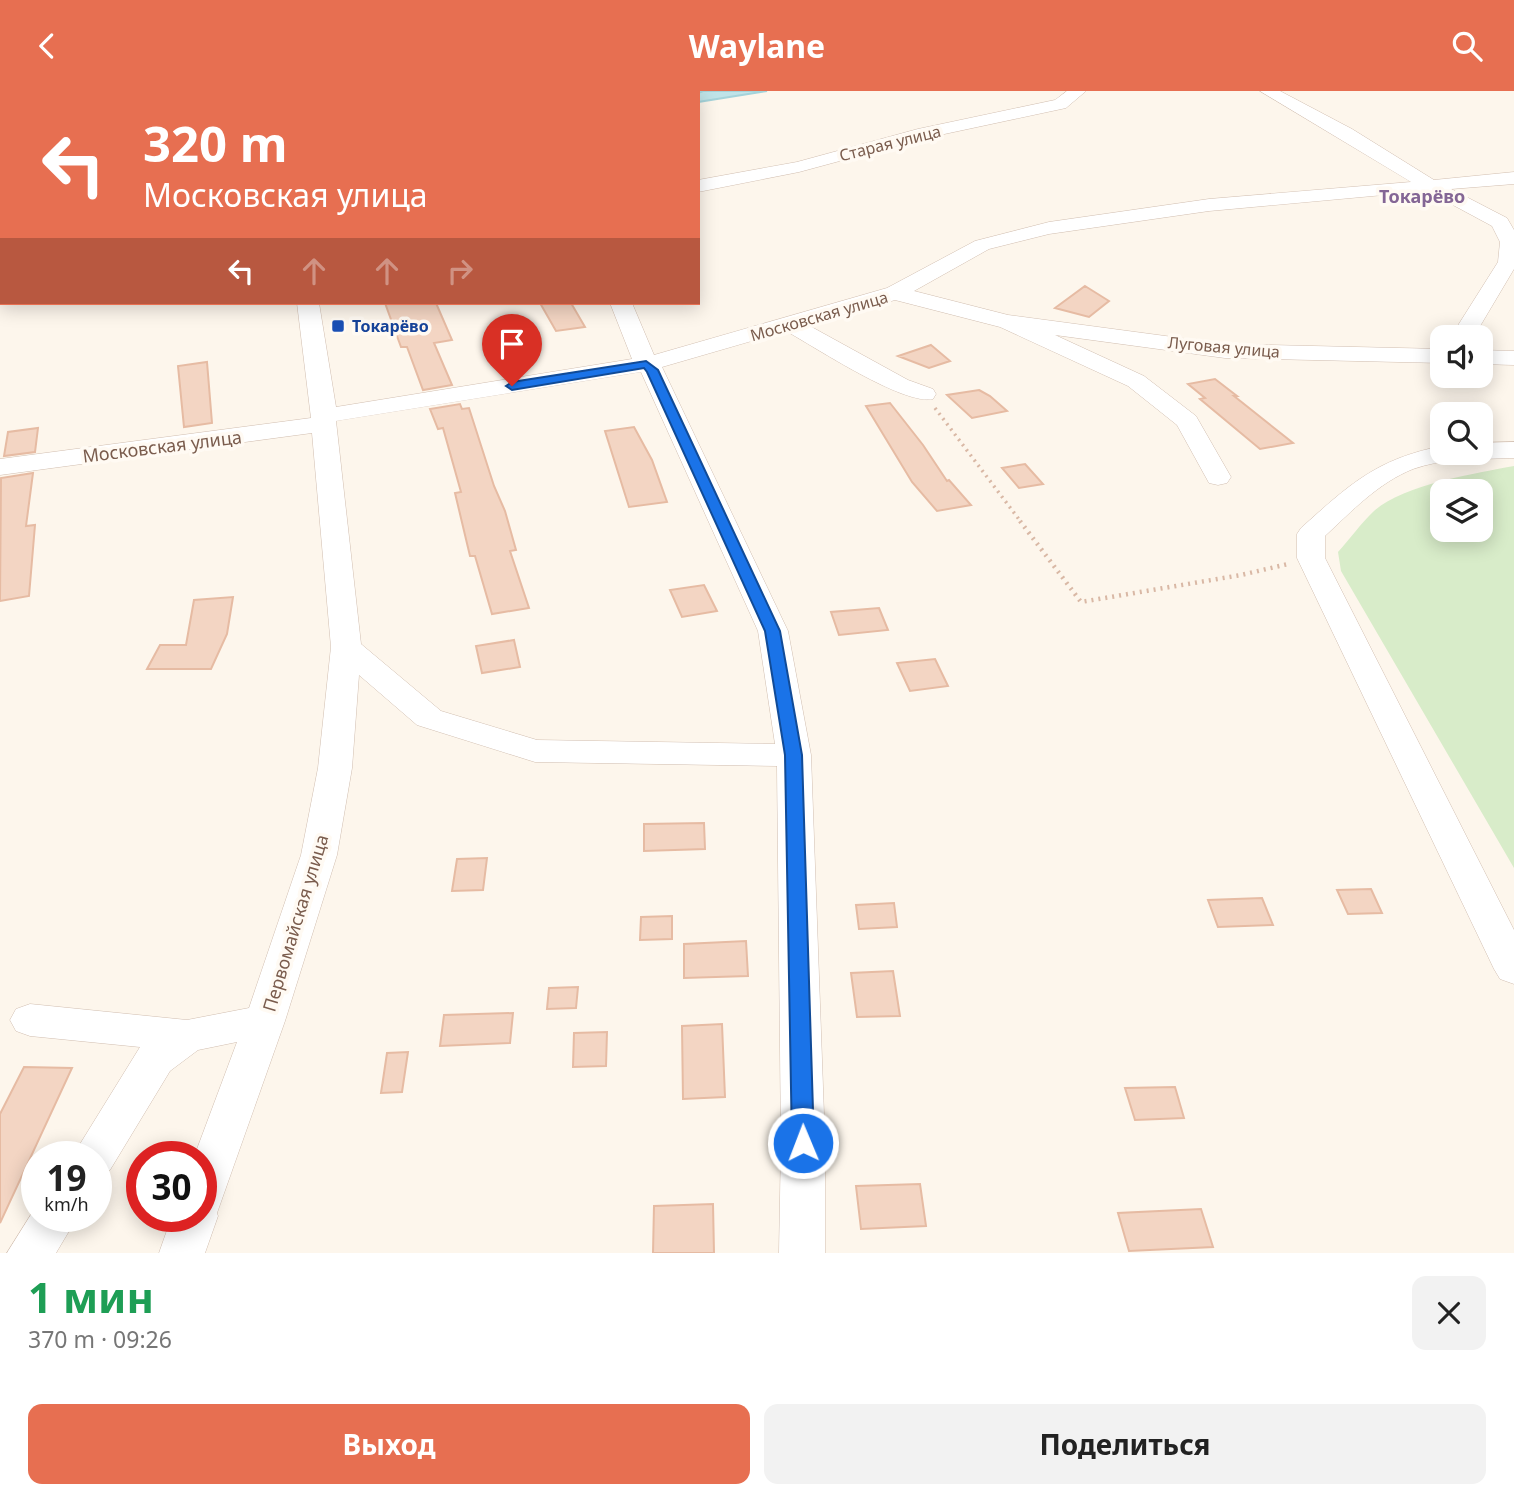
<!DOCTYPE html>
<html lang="ru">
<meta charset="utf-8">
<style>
body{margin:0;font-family:"Noto Sans",sans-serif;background:#f2f2f2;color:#222;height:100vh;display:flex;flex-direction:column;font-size:26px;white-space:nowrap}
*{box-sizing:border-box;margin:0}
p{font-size:23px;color:#767676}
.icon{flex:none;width:38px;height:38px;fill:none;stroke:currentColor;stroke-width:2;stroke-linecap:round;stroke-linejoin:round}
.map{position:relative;height:1162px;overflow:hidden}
.sheet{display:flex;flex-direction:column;background:#fff;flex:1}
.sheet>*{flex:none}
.hud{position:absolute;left:0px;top:0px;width:700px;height:214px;box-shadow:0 4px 18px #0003;background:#e76f51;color:#fff;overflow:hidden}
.fabs{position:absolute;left:1430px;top:234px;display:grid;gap:14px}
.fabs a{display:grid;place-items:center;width:63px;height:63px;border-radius:14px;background:#fff;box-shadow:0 4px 18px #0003;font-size:35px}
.speed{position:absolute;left:21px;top:1050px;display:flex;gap:14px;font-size:35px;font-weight:700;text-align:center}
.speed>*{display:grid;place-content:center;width:91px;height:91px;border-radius:50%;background:#fff;box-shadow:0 4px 18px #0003;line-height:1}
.speed small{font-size:18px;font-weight:400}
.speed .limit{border:10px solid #d22;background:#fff;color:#111}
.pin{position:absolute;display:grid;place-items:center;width:60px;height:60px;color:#fff;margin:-72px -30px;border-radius:50% 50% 50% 0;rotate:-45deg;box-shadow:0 0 7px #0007}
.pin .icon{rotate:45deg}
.me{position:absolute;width:77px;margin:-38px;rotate:359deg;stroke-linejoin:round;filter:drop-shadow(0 0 5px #0008)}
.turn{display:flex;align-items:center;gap:24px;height:147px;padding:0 28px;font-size:32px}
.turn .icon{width:91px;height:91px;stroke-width:2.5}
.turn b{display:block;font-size:49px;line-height:60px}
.lanes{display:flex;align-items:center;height:66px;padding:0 28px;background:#0003;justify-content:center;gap:35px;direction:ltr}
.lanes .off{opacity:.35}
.round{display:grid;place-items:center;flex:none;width:74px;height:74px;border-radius:14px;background:#f2f2f2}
.headline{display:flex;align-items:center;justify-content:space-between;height:119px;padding:0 28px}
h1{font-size:42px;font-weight:700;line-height:52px;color:#1e9e55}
.primary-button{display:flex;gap:14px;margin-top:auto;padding:14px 28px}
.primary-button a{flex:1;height:80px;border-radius:14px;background:#e76f51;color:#fff;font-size:28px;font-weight:700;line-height:80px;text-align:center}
.primary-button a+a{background:#f2f2f2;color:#222}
header{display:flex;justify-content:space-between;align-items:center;height:91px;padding:0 28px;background:#e76f51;color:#fff;font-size:32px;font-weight:700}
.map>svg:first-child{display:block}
.green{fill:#d8ecc9;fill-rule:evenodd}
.water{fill:#bfe3e8;stroke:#a5d3da;stroke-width:2}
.building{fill:#f3d5c3;stroke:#e6bba3;stroke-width:2}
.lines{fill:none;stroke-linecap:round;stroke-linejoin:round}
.minor-casing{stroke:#d1beb0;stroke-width:1}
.path-far1{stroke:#d9b8a5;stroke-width:3.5;stroke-dasharray:2 4.5;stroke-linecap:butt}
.path{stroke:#d9b8a5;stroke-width:4.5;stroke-dasharray:2 5;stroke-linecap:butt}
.minor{fill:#fff;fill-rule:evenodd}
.route{fill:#1a73e8;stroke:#114b97;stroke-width:2}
.transit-dot{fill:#1a4fb4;stroke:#fffaf3;stroke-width:2.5}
.labels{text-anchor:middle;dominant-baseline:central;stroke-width:7;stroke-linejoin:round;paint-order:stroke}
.far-street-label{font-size:16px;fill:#7a5c4d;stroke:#fffaf3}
.far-transit-label{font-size:16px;font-weight:bold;fill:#164399;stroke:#fffaf3;text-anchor:start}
.far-quarter-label{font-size:18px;font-weight:bold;fill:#846695;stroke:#fffaf3}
.street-label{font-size:18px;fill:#7a5c4d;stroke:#fffaf3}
</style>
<header><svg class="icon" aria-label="back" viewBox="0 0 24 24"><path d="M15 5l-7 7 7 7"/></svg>Waylane<svg class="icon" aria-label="search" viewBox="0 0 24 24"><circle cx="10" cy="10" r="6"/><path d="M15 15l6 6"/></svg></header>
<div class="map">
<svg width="1514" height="1162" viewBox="0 0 1514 1162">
<rect width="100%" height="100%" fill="#fdf6ec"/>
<path class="green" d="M0,0H253V2H2L0,85Z
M300,0H583L300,2Z
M1514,375V777L1341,480L1338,461C1350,448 1361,432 1374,420C1402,394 1477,382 1514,375ZM1442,401H1480V439H1442Z"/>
<path class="water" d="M703,0H767L698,11V2Z"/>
<path class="building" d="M1085,195L1109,210L1089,226L1055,217Z
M385,212H436L452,249L434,252L452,294L423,299L407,256H401Z
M540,212H571L585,236L556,240Z
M931,254L950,270L929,277L898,265Z
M207,271L212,332L184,336L178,275Z
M1215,288L1237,305H1234L1293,352L1260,358L1200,308L1205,307L1188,293Z
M979,299L990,305L1007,320L972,327L947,304Z
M890,312L923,354L947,390L949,389L971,414L937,420L912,391L866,315Z
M460,313L462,318L469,317L494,395L505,420L516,459L510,460L529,517L492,523L475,465H470L455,402L461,401L443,337L438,338L430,318Z
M634,336L652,369L667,411L629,416L605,340Z
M38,337L35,361L4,365L8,341Z
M1025,373L1043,393L1019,397L1002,377Z
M33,382L26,435L35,434L29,505L0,510L1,387Z
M704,494L717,520L682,526L670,499Z
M233,506L227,543L211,578H147L160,554H186L194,509Z
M879,517L888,539L839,544L831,521Z
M514,549L520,576L482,582L476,555Z
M935,568L948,595L910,600L897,572Z
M704,732L705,758L644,760V733Z
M487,767L483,799L452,800L457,768Z
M1371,798L1382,822L1348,823L1337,799Z
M1262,807L1273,834L1218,836L1208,809Z
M894,812L897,836L859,838L856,814Z
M672,825V848L640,849L641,826Z
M746,850L748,885L684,887V853Z
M893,880L900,925L857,926L851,882Z
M578,896L576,917L547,918L549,897Z
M513,922L510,952L440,955L444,924Z
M722,933L725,1006L683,1008L682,935Z
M607,941L606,975L573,976L574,942Z
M408,961L402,1001L381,1002L387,962Z
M24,976L72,977L0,1132V1023Z
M1175,996L1184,1027L1135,1029L1125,997Z
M920,1093L926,1135L861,1138L856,1095Z
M713,1113L714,1162H653L654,1115Z
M1201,1118L1213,1156L1129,1160L1118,1122Z"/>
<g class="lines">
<defs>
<path id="minor" d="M263,0H279L280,2H264Z
M621,0H650L620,2Z
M1067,0H1086L1066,17L921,48L799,81L698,101V89L797,71L918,38L1055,9Z
M1260,0H1280L1352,38L1434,89L1514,81V93L1451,98L1507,127L1514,139V178L1473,247H1450L1498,171L1500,151L1492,135L1427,100L1209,120L1049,143L989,158L914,200L1008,224L1225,253L1442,258V272L1225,267L1055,244L1144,285L1196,325L1231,386L1227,392L1218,394L1209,392L1177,334L1128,295L1000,236L895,209L808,234L908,289L933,298L936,303L933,308C904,315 815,256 786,240L662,276L788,540L811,664L825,1052V1162H779L781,1052L777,675L535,671L417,634L359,584L352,677L337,764L285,930L217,1122L218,1125L205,1162H159L172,1125H201V1066H194L237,951L198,959L170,980L110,1079L96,1084V1066H72L140,956L30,945L16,940L10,929L16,918L30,913L187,929L249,917L301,764L318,677L331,556L312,342L0,384V368L311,327L297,212H319L336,316L632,268L610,212H632L654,264L887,197L975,150L1049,131L1209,108L1411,91ZM641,281L758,540L775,653L537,649L441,620L361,553L336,330Z
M0,184H2L0,201Z
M1480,259L1514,260V274L1480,273Z
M1514,351V367L1480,368L1469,362H1480V352Z
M1442,355V362H1460L1456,367C1442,371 1427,373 1413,378C1378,392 1352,420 1325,445V467L1514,839V893L1500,888L1494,878L1297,467V443L1301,437C1349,394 1376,368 1442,355Z
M37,1114V1125H78L56,1162H7Z"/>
</defs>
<use href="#minor" class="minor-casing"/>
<path class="path-far1" d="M935,317L1021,431"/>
<path class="path" d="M1020,430L1081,511L1241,484L1288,473"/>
<use href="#minor" class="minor"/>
</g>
<path class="route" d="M646,270L658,279L780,540L802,664L814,1052L811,1059L803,1062L795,1059L792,1052L785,664L765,540L647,281L644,277L512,299L506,295L512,291Z"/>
<rect class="transit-dot" x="331" y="228" width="14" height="14" rx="3.5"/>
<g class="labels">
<g class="far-street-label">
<text transform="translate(890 52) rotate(-14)">Старая улица</text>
<text transform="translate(819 225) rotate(-16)">Московская улица</text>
<text transform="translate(1224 256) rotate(5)">Луговая улица</text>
</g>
<g class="far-transit-label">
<text x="352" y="235">Токарёво</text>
</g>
<g class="far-quarter-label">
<text x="1422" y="105">Токарёво</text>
</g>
<g class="street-label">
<text transform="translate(162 355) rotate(-7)">Московская улица</text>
<text transform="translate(295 832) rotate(-73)">Первомайская улица</text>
</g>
</g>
</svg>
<div class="fabs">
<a><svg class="icon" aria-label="sound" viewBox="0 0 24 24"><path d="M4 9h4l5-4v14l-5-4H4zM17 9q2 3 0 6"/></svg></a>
<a><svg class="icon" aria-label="search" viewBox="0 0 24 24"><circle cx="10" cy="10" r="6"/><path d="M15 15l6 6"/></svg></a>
<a><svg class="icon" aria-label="layers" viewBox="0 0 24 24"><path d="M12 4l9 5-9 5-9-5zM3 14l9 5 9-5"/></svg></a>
</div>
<div class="speed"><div>19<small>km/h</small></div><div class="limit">30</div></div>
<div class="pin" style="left:512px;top:295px;background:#d93025"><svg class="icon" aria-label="arrive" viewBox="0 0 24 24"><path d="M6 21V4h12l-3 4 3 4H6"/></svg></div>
<svg class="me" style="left:803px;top:1052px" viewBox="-20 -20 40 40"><circle r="17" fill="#1a73e8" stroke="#fff" stroke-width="3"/><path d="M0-11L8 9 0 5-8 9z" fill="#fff"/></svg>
<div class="hud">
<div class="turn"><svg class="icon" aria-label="left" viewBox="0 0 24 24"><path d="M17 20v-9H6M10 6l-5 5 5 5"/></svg><div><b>320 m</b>Московская улица</div></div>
<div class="lanes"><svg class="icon" aria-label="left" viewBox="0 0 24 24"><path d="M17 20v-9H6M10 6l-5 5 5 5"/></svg><svg class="icon off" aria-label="ahead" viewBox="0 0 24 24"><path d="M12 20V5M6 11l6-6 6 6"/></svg><svg class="icon off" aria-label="ahead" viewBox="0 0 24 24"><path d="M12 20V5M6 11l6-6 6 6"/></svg><svg class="icon off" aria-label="right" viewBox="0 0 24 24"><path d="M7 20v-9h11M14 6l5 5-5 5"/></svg></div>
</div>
</div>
<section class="sheet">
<div class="headline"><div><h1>1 мин</h1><p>370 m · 09:26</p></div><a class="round"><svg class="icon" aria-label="close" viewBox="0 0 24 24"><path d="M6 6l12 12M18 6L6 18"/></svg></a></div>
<div class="primary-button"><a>Выход</a><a>Поделиться</a></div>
</section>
